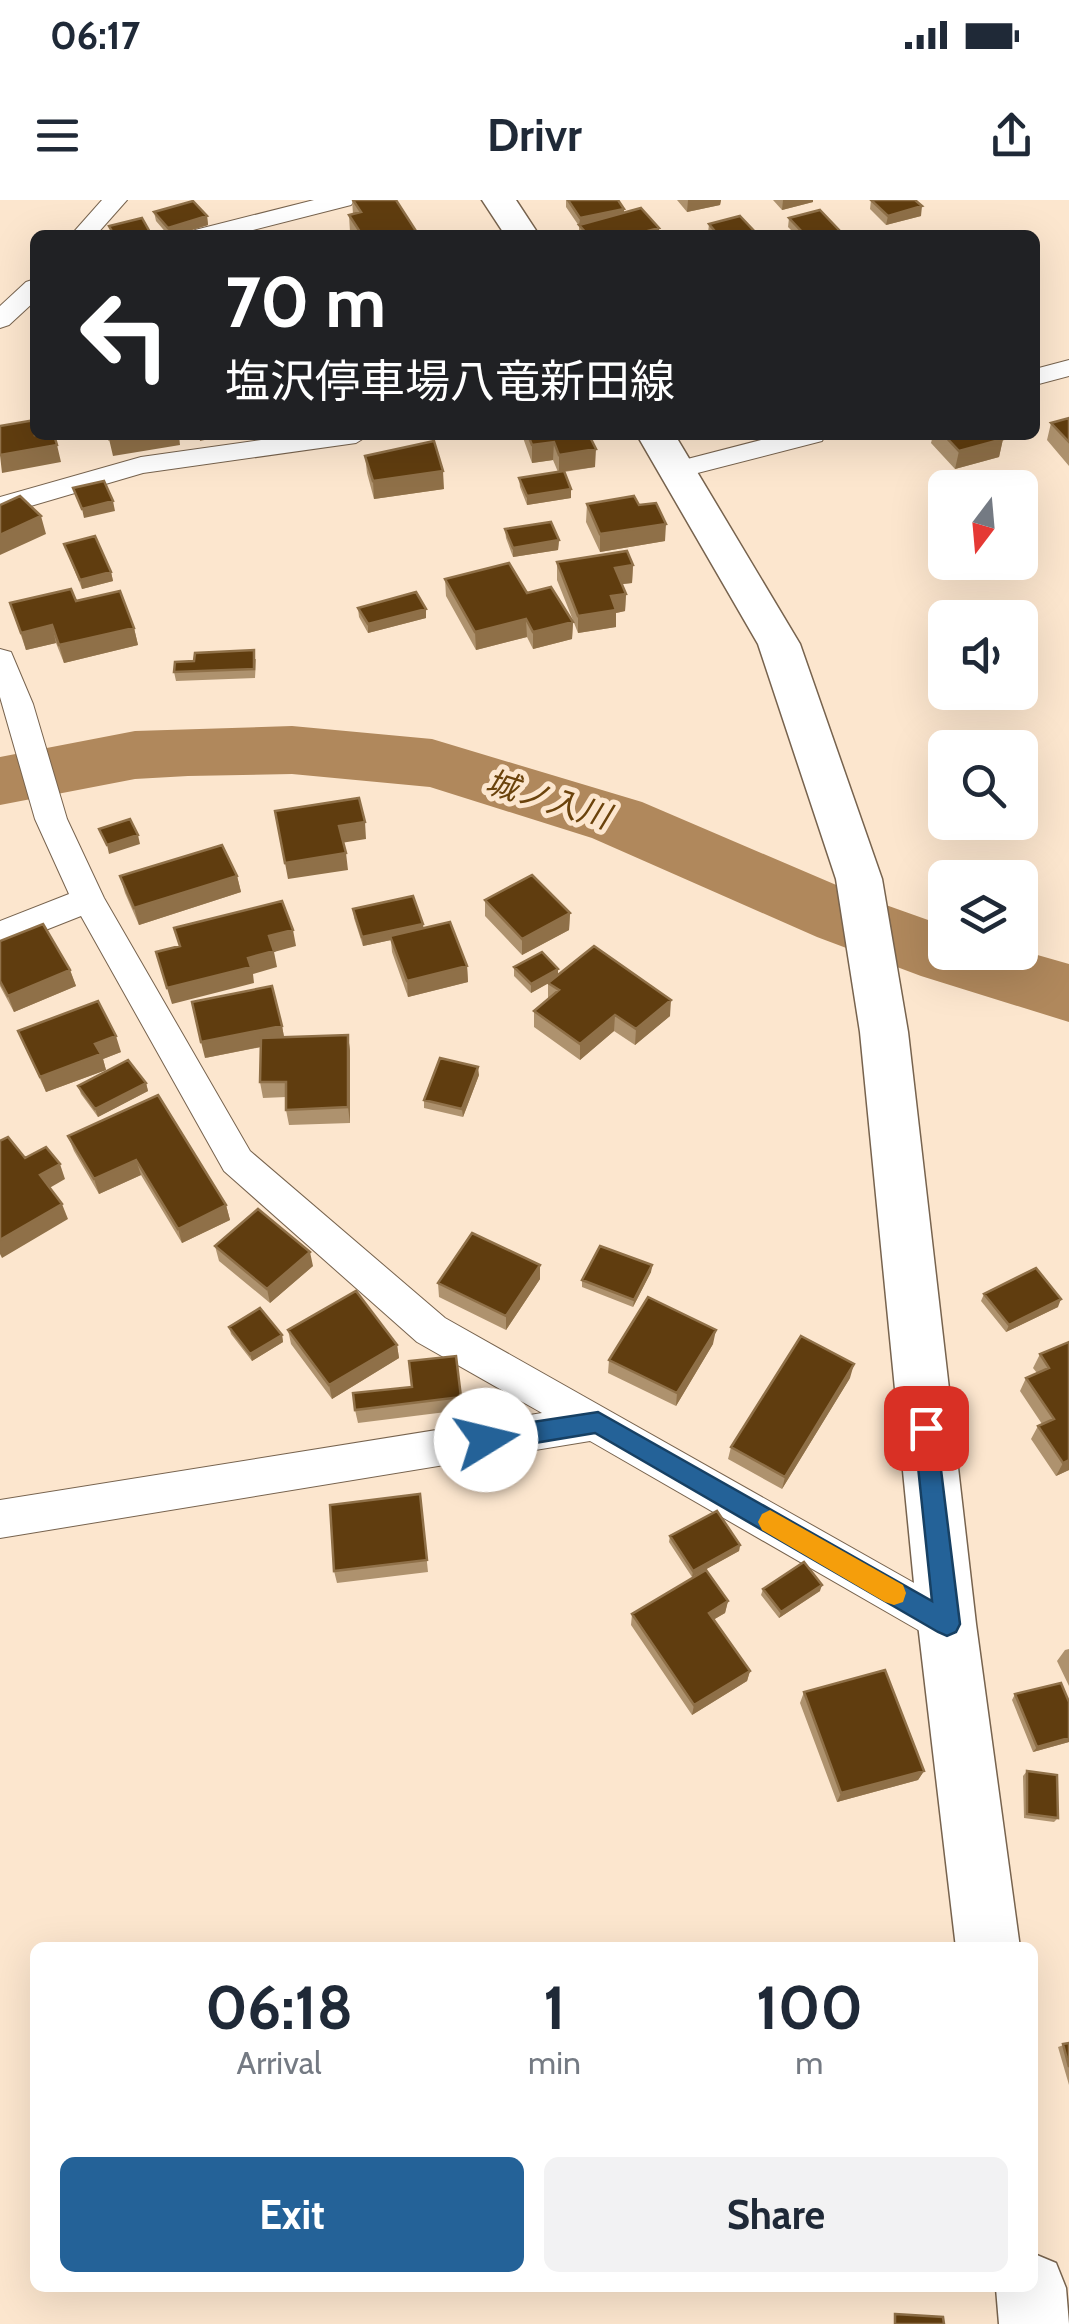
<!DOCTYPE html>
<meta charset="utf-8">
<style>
body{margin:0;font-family:Cabin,"Noto Sans JP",sans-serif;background:#f2f2f3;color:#1f2937;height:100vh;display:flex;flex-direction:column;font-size:38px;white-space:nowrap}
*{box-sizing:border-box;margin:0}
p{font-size:32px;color:#747a83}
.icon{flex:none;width:55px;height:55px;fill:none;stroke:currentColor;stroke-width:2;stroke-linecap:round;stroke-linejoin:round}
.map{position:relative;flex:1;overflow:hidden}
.details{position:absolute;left:30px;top:1742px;width:1008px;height:350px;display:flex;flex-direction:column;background:#fff;border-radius:15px;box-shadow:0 10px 40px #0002}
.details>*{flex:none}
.guide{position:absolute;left:30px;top:30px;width:1010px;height:210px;border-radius:15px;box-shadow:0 10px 40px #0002;background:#202124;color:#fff;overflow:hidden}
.needle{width:65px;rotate:196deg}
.buttons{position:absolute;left:928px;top:270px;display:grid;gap:20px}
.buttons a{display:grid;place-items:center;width:110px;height:110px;border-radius:15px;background:#fff;box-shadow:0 10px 40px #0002;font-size:50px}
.pin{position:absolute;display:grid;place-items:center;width:85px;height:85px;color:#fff;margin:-42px;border-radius:20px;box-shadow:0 5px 15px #0006}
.me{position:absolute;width:110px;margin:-55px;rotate:81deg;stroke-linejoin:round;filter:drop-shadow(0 0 8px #0008)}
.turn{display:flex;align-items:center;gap:35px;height:210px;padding:0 30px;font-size:45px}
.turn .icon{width:130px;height:130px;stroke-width:2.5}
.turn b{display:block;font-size:70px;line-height:85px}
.eta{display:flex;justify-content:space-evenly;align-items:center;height:170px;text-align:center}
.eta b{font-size:60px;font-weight:800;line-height:70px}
.primary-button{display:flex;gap:20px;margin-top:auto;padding:20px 30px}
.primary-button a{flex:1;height:115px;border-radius:15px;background:#246298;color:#fff;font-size:40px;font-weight:800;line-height:115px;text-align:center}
.primary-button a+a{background:#f2f2f3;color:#1f2937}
.status{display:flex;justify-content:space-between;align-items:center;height:70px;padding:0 50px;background:#fff;direction:ltr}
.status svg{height:28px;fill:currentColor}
header{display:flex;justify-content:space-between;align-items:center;height:130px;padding:0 30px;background:#fff;font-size:45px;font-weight:800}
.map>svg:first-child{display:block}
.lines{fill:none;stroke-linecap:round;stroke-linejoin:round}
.river{fill:#b0885c;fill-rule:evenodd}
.street-casing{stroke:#77634e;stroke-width:2}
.secondary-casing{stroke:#77634e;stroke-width:3}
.street{fill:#fff;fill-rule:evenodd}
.secondary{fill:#fff;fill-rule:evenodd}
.wall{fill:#ae926e}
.shaded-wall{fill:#8f7048}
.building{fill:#603d0f;stroke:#8f7048;stroke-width:2.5}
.route{fill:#246298;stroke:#174063;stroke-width:2.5}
.slow{fill:#f59e0b}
.labels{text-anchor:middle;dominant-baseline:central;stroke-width:10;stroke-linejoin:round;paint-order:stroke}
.water-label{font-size:32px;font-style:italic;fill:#6b430c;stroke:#fce6ce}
</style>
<div class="status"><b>06:17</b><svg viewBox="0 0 49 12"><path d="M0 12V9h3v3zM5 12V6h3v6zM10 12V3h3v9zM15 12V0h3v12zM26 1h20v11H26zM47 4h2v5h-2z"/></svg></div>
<header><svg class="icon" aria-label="menu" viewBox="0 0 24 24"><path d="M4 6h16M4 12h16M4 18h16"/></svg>Drivr<svg class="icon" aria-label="share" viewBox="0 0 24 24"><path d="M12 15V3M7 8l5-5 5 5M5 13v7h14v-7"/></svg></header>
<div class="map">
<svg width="1069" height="2124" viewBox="0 0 1069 2124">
<rect width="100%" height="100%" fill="#fce6ce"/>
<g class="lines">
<path class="river" d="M292,526L432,539L642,602L869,699L945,726V752L1020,750L1069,764V822L921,776L817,737L592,638L430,587L292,574L188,576L135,579L0,605V557L135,531Z"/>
<defs>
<path id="street" d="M102,0H127L96,35H71Z
M314,0H355L351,5L233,35H192L195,30Z
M35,79V101L9,125L0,128V106L26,82Z
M1069,160V176L1035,185V169Z
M297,235H369L356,243L143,273L0,315V297L141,257Z
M780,235H825L822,241L678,278L664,270L668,264Z
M0,449L11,452L33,504L67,619L104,698L250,951L445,1118L962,1410L968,1424L962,1438L947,1444L932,1438L590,1241L0,1338V1300L542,1213L417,1142L224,971L81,716L0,748V721L69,694L35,619L0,497Z"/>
<path id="secondary" d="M482,0H516L539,35H505Z
M637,235H675L800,444L882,679L908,832L976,1424L1020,1748H956L918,1424L860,832L836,679L758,444Z
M1032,2053L1056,2063L1066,2088L1069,2124H999L996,2088H1032Z"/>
</defs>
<use href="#street" class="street-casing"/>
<use href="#secondary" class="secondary-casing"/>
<use href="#street" class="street"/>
<use href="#secondary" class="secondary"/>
</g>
<path class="wall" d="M352,0H396L416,31L417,35H352L350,32L349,15L353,14Z
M566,0H618L624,9V13L659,28V35H579V26L566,7Z
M677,0H721L720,5L687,12Z
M773,0H813V2L782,10Z
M871,0L921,16L886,25L870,9Z
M154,12L207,16L208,25L176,35H168L156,21Z
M789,18L839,30L838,35H796L788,27Z
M709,24L758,35H709L708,33Z
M1069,218V266L1047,240L1051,223Z
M522,235H589L595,267L564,272L571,298L527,305L520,287L519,278L558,272L553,260L532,263Z
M933,235H999L1003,239L999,257L955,269L931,243Z
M365,256L444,289L374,299L367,273Z
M587,304L639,305L665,341L600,352L586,322Z
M505,329L559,340L558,350L513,357L506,338Z
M64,344L111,372L113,381L82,389Z
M557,362L633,365L632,383L622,384L626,394L625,411L616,413V427L578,433L557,380Z
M445,379L527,393L573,422L572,439L533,449L527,437L476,450L446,396Z
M76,401L134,428L138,445L64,463L56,443L26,450L10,403Z
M358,408L426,409V418L368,433L359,417Z
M256,459L255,478L176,481L174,472L194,461Z
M120,676H237L241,692L139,725L125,693Z
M485,700L570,713L569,730L522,755L485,716Z
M353,709L423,728L467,766L468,782L408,797L392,752L391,740L363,746L354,718Z
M0,741L70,770L76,786L14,812L0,786Z
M514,767L558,775L670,816L635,845L614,831L580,860L534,827V811L548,799V783L531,793L514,776Z
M282,826L284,837L348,835L350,851V923L289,925L286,910V897L263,898L260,882L261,847L205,858Z
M18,831L121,852L103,859L106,870L46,892Z
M479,875L463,917L424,908V900Z
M146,883L148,891L98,917L81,894L78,886Z
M158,895L226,1005L230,1020L182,1043L141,975L99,994L74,951L68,936Z
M215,1046L313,1066L270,1103L219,1061Z
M652,1065L651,1072L633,1107L582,1087V1080Z
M540,1079L506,1130L439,1097L438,1083Z
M984,1094L1058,1107L1006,1132L981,1101Z
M229,1127L282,1135L283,1142L252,1161L231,1134Z
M288,1130L397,1145L399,1158L332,1199L291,1144Z
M1069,1142V1270L1056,1276L1031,1239L1038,1226L1042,1224L1020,1191L1026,1178L1037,1173L1033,1168L1040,1154Z
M713,1144L676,1206L608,1173L609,1160Z
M850,1178L782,1289L728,1259L731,1247Z
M461,1197L462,1210L358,1223L355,1210Z
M420,1294L428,1372L337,1383L334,1371Z
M670,1336L740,1345L739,1351L692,1377L669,1342Z
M763,1389L820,1391L779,1418L761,1395Z
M728,1401L725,1413L713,1420L750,1471L747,1481L692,1515L631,1425L632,1414Z
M1069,1449V1486L1057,1461L1065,1450Z
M804,1492L924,1571L918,1580L837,1602L800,1503Z
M1015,1494L1069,1502V1542L1033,1552L1012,1500Z
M1027,1571L1058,1618L1054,1622L1024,1618L1023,1576Z
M1069,1843V1885L1058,1847Z"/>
<path class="shaded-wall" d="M688,0H721L720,5L687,12Z
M783,0H813V2L782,10Z
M922,6L921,16L886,25L888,16Z
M624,9V18L579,27L580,18Z
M207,16L208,25L176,35H169L168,28Z
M659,28V35H633Z
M839,30L838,35H818Z
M132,235H179L180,245L113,256L109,239Z
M199,235H227L200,241Z
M1003,239L999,257L955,269L959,251Z
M554,242L553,260L532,263V245Z
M57,245L61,262L2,273L0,255Z
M596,249L595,267L559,272V255Z
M443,271L444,289L374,299L373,281Z
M571,289V298L527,305V296Z
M113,301L115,311L84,318L82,309Z
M41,316L46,334L0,355V335Z
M666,324L665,341L600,352V334Z
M559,340L558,350L513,357V348Z
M633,365L632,383L614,385L615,368Z
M111,372L113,381L82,389L80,380Z
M626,394L625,411L616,413V427L578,433V416L611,396Z
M426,409V418L368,433V424Z
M526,419L527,437L476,450L475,432Z
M573,422L572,439L533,449V432Z
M52,425L56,443L26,450L21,433Z
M134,428L138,445L64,463L59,445Z
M365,622L366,639L341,643L339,626Z
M138,635L140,644L109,654L107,645Z
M346,653L348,670L288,679L285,663Z
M237,676L241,692L139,725L134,708Z
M570,713L569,730L522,755V739Z
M423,724L424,733L390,736L391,740L363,746L362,737Z
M293,730L296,746L274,752L277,767L253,774L254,783L172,804L167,788L248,758L269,736Z
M467,766L468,782L408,797L407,781Z
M558,769V778L531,793V784Z
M70,770L76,786L14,812L8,796Z
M671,800L670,816L635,845L636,829Z
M615,815L614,831L580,860V844Z
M282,826L285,842L205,858L201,842Z
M348,835L350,851V923L348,907Z
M116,836L121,852L103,859L106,870L46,892L40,877L95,844Z
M478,867L479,875L463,917L462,909Z
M146,883L148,891L98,917L95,909Z
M136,960L141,975L99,994L94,979Z
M60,964L65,979L46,990L40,975Z
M62,1004L68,1019L2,1058L0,1054V1040Z
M226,1005L230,1020L182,1043L178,1029Z
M310,1052L313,1066L270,1103L267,1089Z
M540,1065V1079L506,1130V1116Z
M652,1065L651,1072L633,1107L634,1100Z
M1061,1099L1058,1107L1006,1132L1009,1125Z
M716,1130L713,1144L676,1206L677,1193Z
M282,1135L283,1142L252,1161L250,1154Z
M397,1145L399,1158L332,1199L329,1185Z
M854,1164L850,1178L782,1289L785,1277Z
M1069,1260V1270L1056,1276L1063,1263Z
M740,1345L739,1351L692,1377L693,1371Z
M822,1385L820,1391L779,1418L781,1412Z
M728,1401L725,1413L706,1424L709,1413Z
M750,1471L747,1481L692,1515L694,1505Z
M1069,1538V1542L1033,1552L1037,1547Z
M924,1571L918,1580L837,1602L841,1593Z"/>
<path class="building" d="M353,0H396L416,31L403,35H362L349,15L361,12Z
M568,0H618L624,9L580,18Z
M871,0H915L922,6L888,16Z
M193,1L207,16L168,28L154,12Z
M641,8L659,28L633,35H588L579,25Z
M820,10L839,30L818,35H805L789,18Z
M740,16L758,35H718L709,24Z
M142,18L151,34L114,35L109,26Z
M1069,218V242L1051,223Z
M35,220V235H54L57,245L0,255V226Z
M108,235H132L109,239Z
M528,235H589L596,249L559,255L554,242L532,245Z
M944,235H999L1003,239L959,251Z
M434,241L443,271L373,281L365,256Z
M564,271L571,289L527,296L519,278Z
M104,281L113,301L82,309L73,288Z
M20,296L41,316L0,335V305Z
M634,296L639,305L656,303L666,324L600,334L587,304Z
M551,322L559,340L513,348L505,329Z
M95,336L111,372L80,380L64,344Z
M627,351L633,365L615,368L626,394L611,396L616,410L578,416L557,362Z
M509,363L527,393L551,387L573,422L533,432L526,419L475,432L445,379Z
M71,389L76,401L120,391L134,428L59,445L52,425L21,433L10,403Z
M416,392L426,409L368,424L358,408Z
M254,450V469L174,472L175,462L194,461L195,453Z
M359,598L365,622L339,626L346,653L285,663L275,611Z
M130,619L138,635L107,645L99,629Z
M222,645L237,676L134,708L120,676Z
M532,675L570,713L522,739L485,700Z
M413,696L423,724L362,737L353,709Z
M282,701L293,730L269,736L274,751L248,758L251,767L167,788L156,752L180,746L174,728Z
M450,722L467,766L407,781L390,736Z
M43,724L70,770L8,796L0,781V741Z
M594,746L671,800L636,829L615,815L580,844L534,811L559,790L548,783Z
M542,752L558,769L531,784L514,767Z
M272,786L282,826L201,842L192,802Z
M98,801L116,836L95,844L101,854L40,877L18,831Z
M348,835V907L286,910V882H260L261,838Z
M440,858L478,867L462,909L424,900Z
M128,860L146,883L95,909L78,886Z
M158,895L226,1005L178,1029L136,960L94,979L68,936Z
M8,937L25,958L46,947L60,964L40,975L62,1004L0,1040V941Z
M258,1009L310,1052L267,1089L215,1046Z
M472,1033L540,1065L506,1116L438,1083Z
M600,1046L652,1065L634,1100L582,1080Z
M1036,1068L1061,1099L1009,1125L984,1094Z
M356,1091L397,1145L329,1185L288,1130Z
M648,1097L716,1130L677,1193L609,1160Z
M260,1108L282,1135L250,1154L229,1127Z
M801,1136L854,1164L785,1277L731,1247Z
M1069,1142V1260L1063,1263L1038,1226L1054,1219L1026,1178L1049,1168L1040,1154Z
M456,1156L461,1197L355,1210L353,1193L412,1187L409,1161Z
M420,1294L427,1360L334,1371L330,1305Z
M717,1311L740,1345L693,1371L670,1336Z
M804,1362L822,1385L781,1412L763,1389Z
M706,1370L728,1401L709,1413L750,1471L694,1505L632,1414Z
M885,1470L924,1571L841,1593L804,1492Z
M1061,1483L1069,1502V1538L1037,1547L1015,1494Z
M1027,1571L1057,1575L1058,1618L1027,1614Z
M1069,1843V1867L1063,1844Z
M895,2114L943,2117L944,2124H895Z"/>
<path class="route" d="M598,1212L932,1401L914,1228L918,1221L926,1218L935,1221L960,1424L956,1432L947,1436L938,1432L595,1233L486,1251L478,1248L474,1240L478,1233L486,1229Z"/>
<path class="slow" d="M770,1310L903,1385L906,1393L903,1402L894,1405L885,1402L762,1330L758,1322L762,1314Z"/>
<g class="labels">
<g class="water-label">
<text transform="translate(548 599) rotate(17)">城ノ入川</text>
</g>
</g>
</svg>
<div class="buttons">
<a><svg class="needle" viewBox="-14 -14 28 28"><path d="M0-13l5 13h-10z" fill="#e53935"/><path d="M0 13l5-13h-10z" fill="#747a83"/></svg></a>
<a><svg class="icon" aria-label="sound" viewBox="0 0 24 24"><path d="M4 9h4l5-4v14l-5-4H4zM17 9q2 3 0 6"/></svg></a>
<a><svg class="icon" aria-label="search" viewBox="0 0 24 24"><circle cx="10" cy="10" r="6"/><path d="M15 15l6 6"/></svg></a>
<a><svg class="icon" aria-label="layers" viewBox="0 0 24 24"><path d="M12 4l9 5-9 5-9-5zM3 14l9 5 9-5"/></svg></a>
</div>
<div class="pin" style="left:926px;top:1228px;background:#d93025"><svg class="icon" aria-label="arrive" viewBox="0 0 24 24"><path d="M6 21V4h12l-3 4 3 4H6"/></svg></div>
<svg class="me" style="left:486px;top:1240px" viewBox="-20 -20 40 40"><circle r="19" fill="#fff"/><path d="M0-13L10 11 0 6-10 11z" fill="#246298"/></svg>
<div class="guide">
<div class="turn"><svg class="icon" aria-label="left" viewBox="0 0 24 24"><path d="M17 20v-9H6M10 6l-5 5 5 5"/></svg><div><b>70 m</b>塩沢停車場八竜新田線</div></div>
</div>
<section class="details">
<div class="eta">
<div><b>06:18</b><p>Arrival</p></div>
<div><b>1</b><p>min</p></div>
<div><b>100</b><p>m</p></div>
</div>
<div class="primary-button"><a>Exit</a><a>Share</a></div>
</section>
</div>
